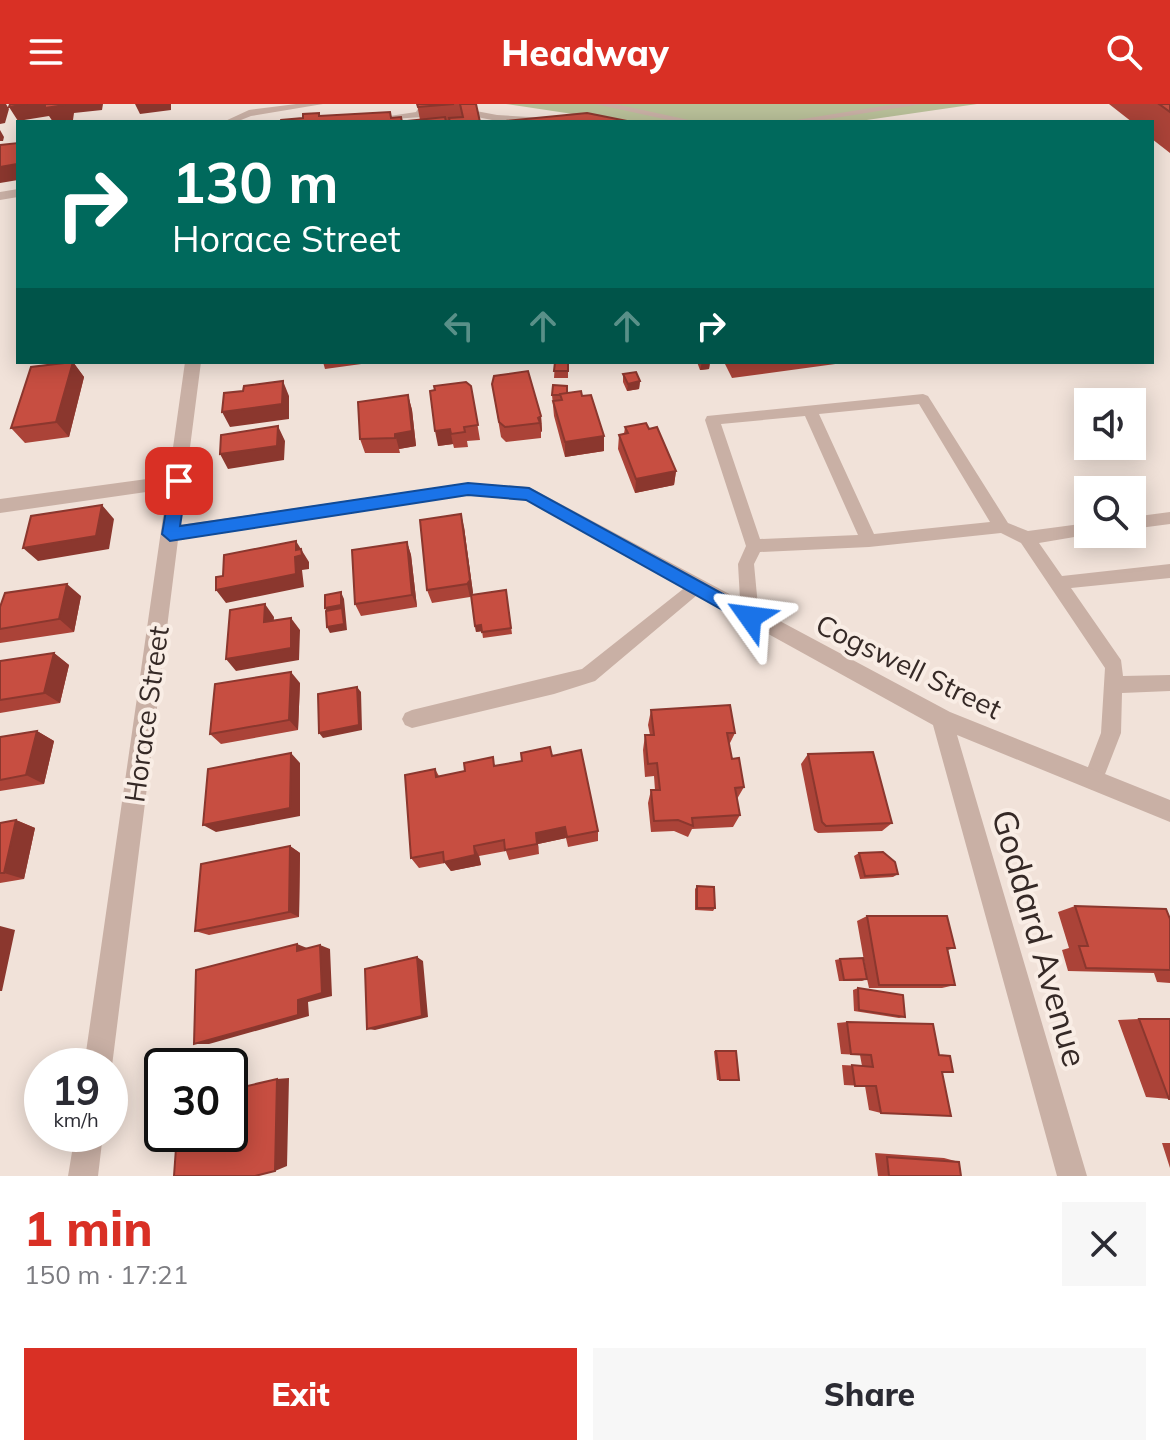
<!DOCTYPE html>
<meta charset="utf-8">
<style>
body{margin:0;font-family:Mulish,sans-serif;background:#f7f7f7;color:#2b2b33;height:100vh;display:flex;flex-direction:column;font-size:30px;white-space:nowrap}
*{box-sizing:border-box;margin:0}
p{font-size:26px;color:#7c7c81}
.icon{flex:none;width:44px;height:44px;fill:none;stroke:currentColor;stroke-width:2;stroke-linecap:round;stroke-linejoin:round}
.map{position:relative;height:1072px;overflow:hidden}
.side{display:flex;flex-direction:column;background:#fff;flex:1}
.side>*{flex:none}
.hud{position:absolute;left:16px;top:16px;width:1138px;height:244px;border-radius:0px;box-shadow:0 4px 20px #0003;background:#00695c;color:#fff;overflow:hidden}
.tools{position:absolute;left:1074px;top:284px;display:grid;gap:16px}
.tools a{display:grid;place-items:center;width:72px;height:72px;border-radius:0px;background:#fff;box-shadow:0 4px 20px #0003;font-size:40px}
.speed{position:absolute;left:24px;top:944px;display:flex;gap:16px;font-size:40px;font-weight:700;text-align:center}
.speed>*{display:grid;place-content:center;width:104px;height:104px;border-radius:50%;background:#fff;box-shadow:0 4px 20px #0003;line-height:1}
.speed small{font-size:20px;font-weight:400}
.speed .limit{border:4px solid #111;border-radius:12px;background:#fff;color:#111}
.pin{position:absolute;display:grid;place-items:center;width:68px;height:68px;color:#fff;margin:-34px;border-radius:16px;box-shadow:0 4px 12px #0006}
.me{position:absolute;width:88px;margin:-44px;rotate:301deg;stroke-linejoin:round;filter:drop-shadow(0 0 6px #0008)}
.turn{display:flex;align-items:center;gap:28px;height:168px;padding:0 24px;font-size:36px}
.turn .icon{width:104px;height:104px;stroke-width:2.5}
.turn b{display:block;font-size:56px;line-height:68px}
.lanes{display:flex;align-items:center;height:76px;padding:0 24px;background:#0003;justify-content:center;gap:40px;direction:ltr}
.lanes .off{opacity:.35}
.round{display:grid;place-items:center;flex:none;width:84px;height:84px;border-radius:0px;background:#f7f7f7}
.overview{display:flex;align-items:center;justify-content:space-between;height:136px;padding:0 24px}
h1{font-size:48px;font-weight:800;line-height:60px;color:#d93025}
.action{display:flex;gap:16px;margin-top:auto;padding:16px 24px}
.action a{flex:1;height:92px;border-radius:0px;background:#d93025;color:#fff;font-size:32px;font-weight:800;line-height:92px;text-align:center}
.action a+a{background:#f7f7f7;color:#2b2b33}
header{display:flex;justify-content:space-between;align-items:center;height:104px;padding:0 24px;background:#d93025;color:#fff;font-size:36px;font-weight:800}
.map>svg:first-child{display:block}
.green{fill:#b9c099}
.lines{fill:none;stroke-linecap:round;stroke-linejoin:round}
.lane{fill:#c9b0a5;fill-rule:evenodd}
.street{fill:#c9b0a5;fill-rule:evenodd}
.wall{fill:#ab4338}
.shaded-wall{fill:#8b372e}
.building{fill:#c74e41;stroke:#8b372e;stroke-width:2}
.route{fill:#1a73e8;stroke:#114b97;stroke-width:2}
.labels{text-anchor:middle;dominant-baseline:central;stroke-width:8;stroke-linejoin:round;paint-order:stroke}
.street-label{font-size:28px;fill:#352926;stroke:#f9ede5}
.near-street-label{font-size:34px;fill:#352926;stroke:#f9ede5}
</style>
<header><svg class="icon" aria-label="menu" viewBox="0 0 24 24"><path d="M4 6h16M4 12h16M4 18h16"/></svg>Headway<svg class="icon" aria-label="search" viewBox="0 0 24 24"><circle cx="10" cy="10" r="6"/><path d="M15 15l6 6"/></svg></header>
<div class="map">
<svg width="1170" height="1072" viewBox="0 0 1170 1072">
<rect width="100%" height="100%" fill="#f1e2d9"/>
<path class="green" d="M506,0H977L853,18H626Z"/>
<g class="lines">
<path class="lane" d="M296,0H323L251,12L236,18H223L249,6Z
M421,0H431L422,13L350,18L416,8Z
M595,0H615L698,18H678Z
M896,0H922L810,18H784Z
M455,3L497,11L563,15L568,18L497,17L452,8V4Z
M923,290L928,292L1008,419L1028,427L1088,419V430H1092L1039,439L1062,472L1170,460V474L1071,484L1121,556L1123,572L1170,571V587L1122,589L1121,629L1100,683L1093,686L1086,683L1083,676L1101,629L1105,564L1021,439L1001,429L869,443L760,448L754,460L759,513L756,518H744L741,513L738,460L746,442L705,316L707,312ZM919,300L990,418L874,430L819,310ZM805,312L858,431L760,435L721,320Z
M1170,408V420L1132,425V413Z
M697,474L706,481L703,486L595,577L554,590L412,624L405,621L402,615L405,609L412,606L582,565Z"/>
<path class="street" d="M18,85V93L0,96V88Z
M185,258H201L180,421L468,379L529,383L950,608L1170,696V718L957,631L1087,1072H1057L933,621L526,396L468,391L178,436L112,962L110,966V962H84L167,385L0,409V395L169,372Z
M75,1030H103L98,1072H68Z"/>
</g>
<path class="wall" d="M417,0H476L480,18H408L420,16Z
M1109,0H1170V49L1152,35V18H1132Z
M73,258L84,273L69,333L25,339L11,324Z
M323,258H376L325,265Z
M555,258H568V274H554Z
M697,258H710L709,265L700,266Z
M724,258H850L732,274Z
M623,270L640,277L639,285L627,287L623,278Z
M492,280L541,312L542,327L541,328V334L506,338L501,333Z
M471,282L480,336L467,337L468,343L454,344L453,340L438,342Z
M568,289L582,292L604,332V347L565,353L554,312L552,291Z
M408,291L412,306L416,342L399,345L400,349H365L360,335Z
M625,323L649,325L676,367L674,381L635,389L618,345L619,331L624,330Z
M464,423L473,489L472,491L506,486L512,530L483,534L482,527L476,528L471,491L470,493L432,499L427,486Z
M407,438L411,451L417,503L361,512L355,500Z
M81,492L74,528L0,539V503Z
M54,549L69,561L60,599L0,609V557Z
M300,579L298,626L221,640L210,630Z
M651,606L735,629L729,641L732,655L744,683L737,695L740,711L733,723L692,725L688,733L674,727L651,728L648,699L651,686H655L654,672L645,673L643,646L645,631H650L648,621Z
M37,627L54,637L44,680L0,687V633Z
M808,650L892,719L882,727L818,729L814,726L801,660Z
M552,652L598,727V737L568,743L566,734L538,740L539,750L509,756L506,747L479,752L481,761L451,767L445,759L419,764L411,754L435,665L439,672Z
M16,716L35,724L24,775L0,779V719Z
M290,742L300,749L299,813L209,831L195,827Z
M859,749L898,770L893,773L860,775L854,752Z
M697,782L715,804L713,807L695,806V785Z
M1075,802L1170,815V879L1157,878L1154,869L1068,867L1062,846L1069,844L1058,808Z
M867,812L955,844L948,846L955,881L942,884H869L867,875L862,877H839L835,856L840,855L866,868L857,817Z
M858,884L905,913L899,914L854,907L853,886Z
M1139,915L1170,995L1146,993L1118,916Z
M847,918L942,968L881,1009L869,1006L865,982L844,981L842,961L862,962L860,951L841,950L837,919Z
M714,947H736L720,976H717Z
M1162,1039H1170V1064Z
M875,1049L944,1054L959,1058L961,1072H878Z"/>
<path class="shaded-wall" d="M0,0H6L9,5L5,19L0,20Z
M27,0H103L102,6L74,9L73,16L53,18L49,12L18,17L9,3Z
M135,0H171V6L140,10Z
M0,26L4,33L3,37H0Z
M18,56V76L0,79V63Z
M73,258L84,273L69,333L56,318Z
M702,258H710L709,265L700,266Z
M283,277L289,292V315L230,323L222,308Z
M640,277L639,285L627,287L628,280Z
M408,291L412,306L416,342L399,345L400,349L395,330Z
M541,312L542,327L541,328L538,314Z
M278,322L285,337L284,356L228,365L220,350Z
M450,325L453,340L438,342L435,327Z
M604,332V347L565,353V338Z
M676,367L674,381L635,389L636,375Z
M102,401L114,415L109,445L38,457L23,444Z
M461,410L464,423L473,489L470,493L467,480Z
M296,437L309,458V465L302,466L304,483L226,499L216,486L295,453L296,446Z
M407,438L411,451L417,503L412,491Z
M67,480L81,492L74,528L59,515Z
M341,488L344,495L347,526L330,529L327,523L328,511L325,504Z
M265,500L274,513L273,530L264,518Z
M291,514L300,526L299,556L236,567L226,555Z
M481,521L483,527L476,528L475,522Z
M54,549L69,561L60,599L44,589Z
M291,568L300,579L298,626L289,616Z
M357,583L361,588L362,626L323,634L319,629Z
M37,627L54,637L44,680L26,671Z
M291,649L300,659V712L216,728L203,721Z
M16,716L35,724L24,775L4,769Z
M565,723L566,734L538,740L539,750L536,729Z
M290,742L300,749L299,813L289,808Z
M474,742L479,752L481,761L451,767L444,758Z
M0,822L15,826L2,887H0Z
M297,840L307,844V851L297,847Z
M320,841L330,845L332,892L308,898L309,912L209,940H194L298,896Z
M417,853L423,857L428,913L375,926L367,925Z
M289,974L287,1062L275,1067L277,975Z"/>
<path class="building" d="M10,0H27L9,3Z
M45,0H65V1L45,4Z
M417,0H454L418,3Z
M460,0H476L480,18H450L449,14L463,13Z
M1159,0H1170V8Z
M390,8L391,14L401,13L402,18H280L281,16L303,14V10L319,9V12Z
M587,9L632,18H496Z
M445,13L446,18H408V17Z
M18,39L17,60L0,63V41Z
M73,258L56,318L11,324L31,263Z
M555,258H568V267H554Z
M528,267L541,312L538,314L540,319L505,323L499,318L492,280L494,272Z
M636,268L640,277L628,280L623,270Z
M283,277L282,300L222,308L224,289L243,287L244,282Z
M466,278L471,282L478,321L464,323L465,328L451,330L450,325L435,327L430,287L435,286L434,282Z
M553,281L567,282V289L560,290V291H552Z
M581,287L582,292L591,291L604,332L565,338L553,297L562,296L560,290Z
M408,291L412,327L395,330V334L360,335L358,298Z
M646,319L649,325L657,323L676,367L636,375L619,331L628,329L625,323Z
M278,322L277,342L220,350L221,331Z
M102,401L96,432L23,444L31,412Z
M461,410L470,476L467,480L427,486L420,416Z
M296,437V446L301,445L302,451L295,453L296,470L216,486V473L223,472L224,451Z
M407,438L412,491L355,500L352,446Z
M67,480L59,515L0,525V503L5,489Z
M506,486L511,524L482,528L481,521L475,522L471,491Z
M341,488V501L325,504V491Z
M265,500L264,518L291,514V544L226,555L230,506Z
M342,504L344,520L327,523L326,507Z
M54,549L44,589L0,596V557Z
M291,568L289,616L210,630L215,580Z
M357,583L359,621L319,629L318,590Z
M730,601L735,629H727L732,655L739,654L744,683L735,684L740,711L692,714L693,722L678,716L654,717L651,686H660L657,659L648,660L645,631H654L651,606Z
M37,627L26,671L0,676V633Z
M550,643L552,652L581,646L598,727L567,733L565,723L536,729L537,740L505,746L504,736L474,742L475,751L444,758L443,748L411,754L405,671L435,665L436,673L465,667L464,659L493,653L494,662L522,657L521,649Z
M873,648L892,719L826,722L822,718L808,650Z
M291,649L290,704L203,721L208,665Z
M16,716L4,769H0V719Z
M290,742L289,808L195,827L201,760Z
M883,748L895,758L898,770L865,772L859,749Z
M697,782L714,783L715,804H697Z
M1075,802L1166,805L1170,815V866L1086,864L1079,842H1088Z
M867,812H947L955,844H947L955,881H879Z
M297,840V847L320,841L322,889L298,896V911L194,940L196,866Z
M417,853L422,912L367,925L365,865Z
M863,854L867,875L844,876L840,855Z
M858,884L903,891L905,913L859,906Z
M1139,915H1170V995H1169Z
M847,918L933,920L939,951L950,952L953,968H942L951,1012L881,1009L876,982H855L852,961L873,963L871,951L851,950Z
M716,947H736L739,976H720Z
M277,975L275,1067L255,1072H174L177,1030H230V986Z
M887,1053L959,1058L961,1072H889Z"/>
<path class="route" d="M179,371L187,377L180,422L468,379L529,384L756,508L759,513L756,518H744L526,396L468,391L170,437L162,430L171,377Z"/>
<g class="labels">
<g class="street-label">
<text transform="translate(909 562) rotate(26)">Cogswell Street</text>
<text transform="translate(146 610) rotate(-82)">Horace Street</text>
</g>
<g class="near-street-label">
<text transform="translate(1040 834) rotate(74)">Goddard Avenue</text>
</g>
</g>
</svg>
<div class="tools">
<a><svg class="icon" aria-label="sound" viewBox="0 0 24 24"><path d="M4 9h4l5-4v14l-5-4H4zM17 9q2 3 0 6"/></svg></a>
<a><svg class="icon" aria-label="search" viewBox="0 0 24 24"><circle cx="10" cy="10" r="6"/><path d="M15 15l6 6"/></svg></a>
</div>
<div class="speed"><div>19<small>km/h</small></div><div class="limit">30</div></div>
<div class="pin" style="left:179px;top:377px;background:#d93025"><svg class="icon" aria-label="arrive" viewBox="0 0 24 24"><path d="M6 21V4h12l-3 4 3 4H6"/></svg></div>
<svg class="me" style="left:750px;top:513px" viewBox="-20 -20 40 40"><path d="M0-17L14 15 0 8-14 15z" fill="#1a73e8" stroke="#fff" stroke-width="4"/></svg>
<div class="hud">
<div class="turn"><svg class="icon" aria-label="right" viewBox="0 0 24 24"><path d="M7 20v-9h11M14 6l5 5-5 5"/></svg><div><b>130 m</b>Horace Street</div></div>
<div class="lanes"><svg class="icon off" aria-label="left" viewBox="0 0 24 24"><path d="M17 20v-9H6M10 6l-5 5 5 5"/></svg><svg class="icon off" aria-label="ahead" viewBox="0 0 24 24"><path d="M12 20V5M6 11l6-6 6 6"/></svg><svg class="icon off" aria-label="ahead" viewBox="0 0 24 24"><path d="M12 20V5M6 11l6-6 6 6"/></svg><svg class="icon" aria-label="right" viewBox="0 0 24 24"><path d="M7 20v-9h11M14 6l5 5-5 5"/></svg></div>
</div>
</div>
<section class="side">
<div class="overview"><div><h1>1 min</h1><p>150 m · 17:21</p></div><a class="round"><svg class="icon" aria-label="close" viewBox="0 0 24 24"><path d="M6 6l12 12M18 6L6 18"/></svg></a></div>
<div class="action"><a>Exit</a><a>Share</a></div>
</section>
